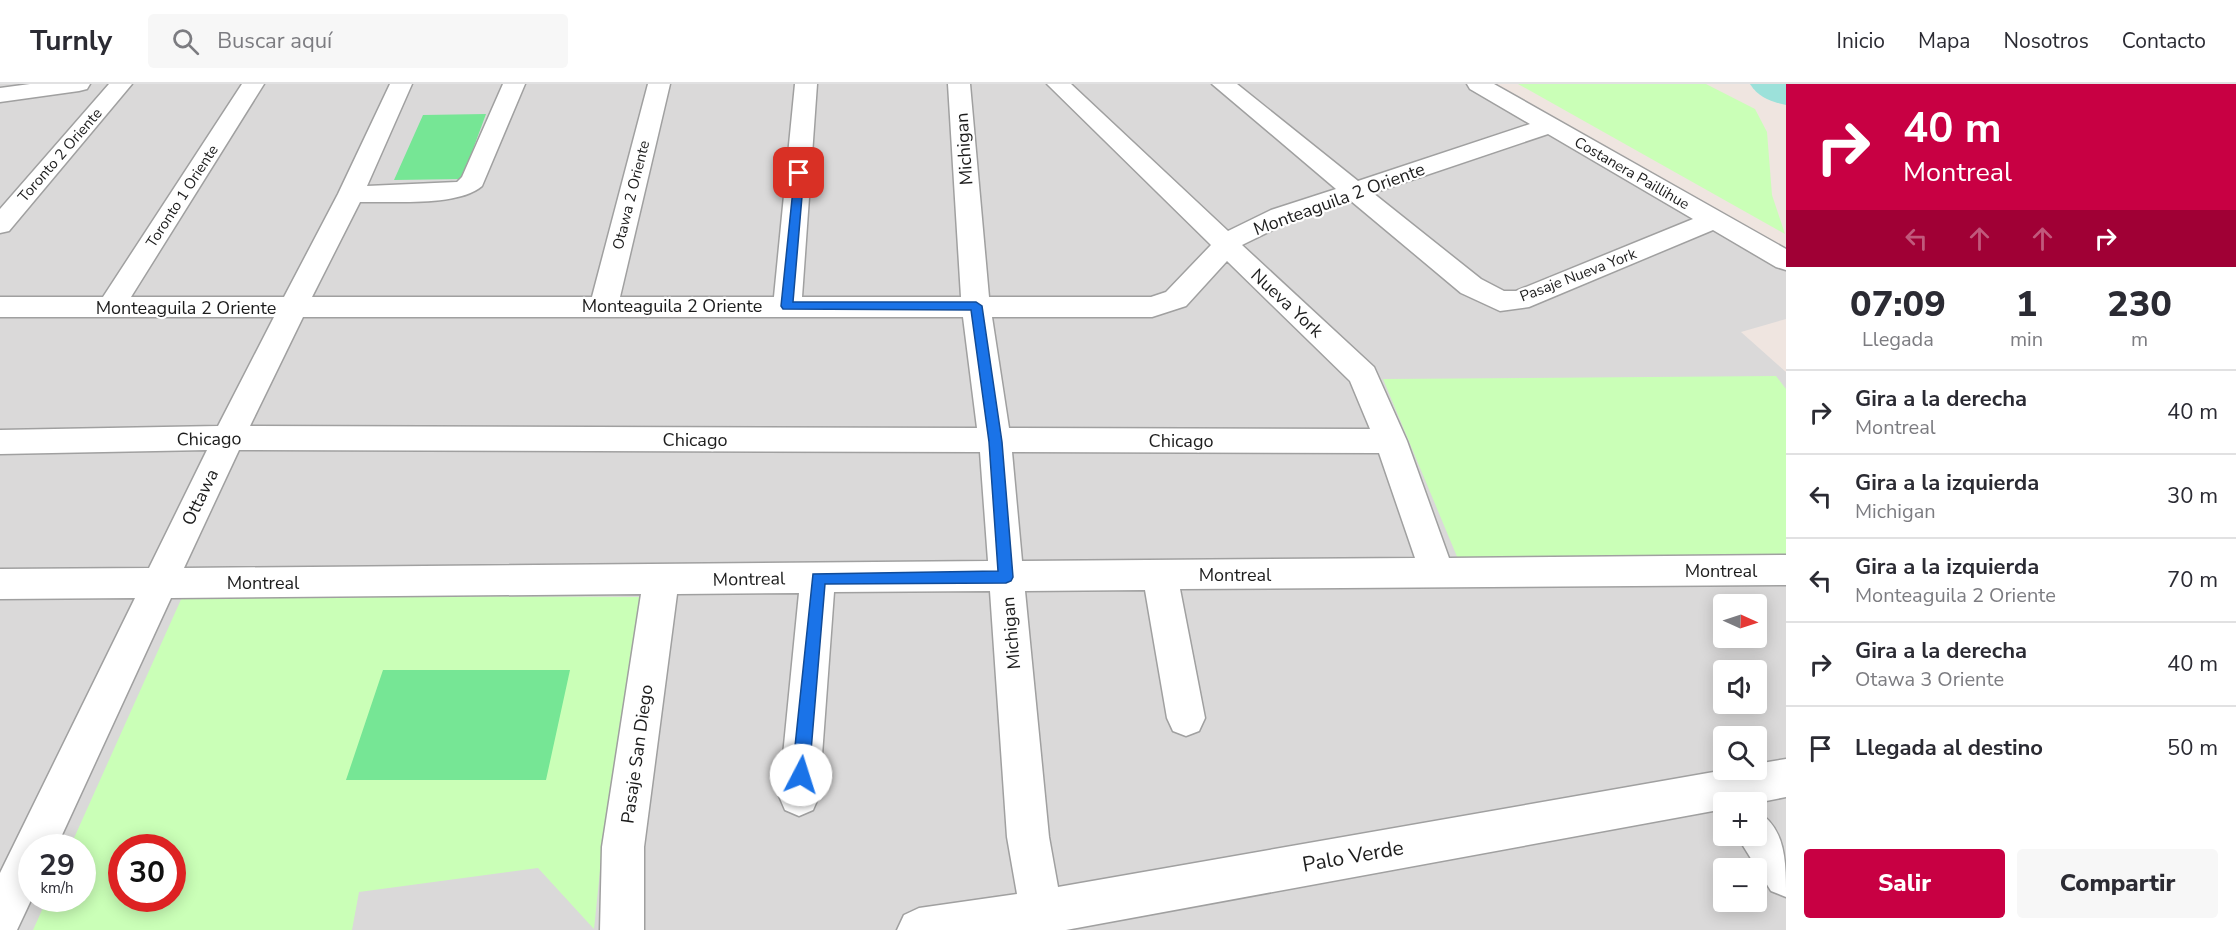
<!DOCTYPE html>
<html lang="es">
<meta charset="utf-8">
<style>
body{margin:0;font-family:"Nunito Sans",sans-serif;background:#f7f7f7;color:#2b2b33;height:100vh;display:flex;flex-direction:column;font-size:22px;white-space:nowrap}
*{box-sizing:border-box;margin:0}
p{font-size:20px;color:#7c7c81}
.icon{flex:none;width:33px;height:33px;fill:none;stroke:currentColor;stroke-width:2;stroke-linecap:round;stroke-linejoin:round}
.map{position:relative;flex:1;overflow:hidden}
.details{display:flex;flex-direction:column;background:#fff;width:450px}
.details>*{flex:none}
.banner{background:#c80043;color:#fff;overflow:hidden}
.needle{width:39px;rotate:93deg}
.controls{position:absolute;left:1713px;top:510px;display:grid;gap:12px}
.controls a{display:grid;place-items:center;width:54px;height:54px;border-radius:6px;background:#fff;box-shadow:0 3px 15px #0003;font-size:30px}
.speed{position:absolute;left:18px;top:750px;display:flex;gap:12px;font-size:30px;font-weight:700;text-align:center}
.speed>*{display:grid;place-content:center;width:78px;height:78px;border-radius:50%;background:#fff;box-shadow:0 3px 15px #0003;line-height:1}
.speed small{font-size:15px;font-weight:400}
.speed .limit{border:9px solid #d22;background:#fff;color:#111}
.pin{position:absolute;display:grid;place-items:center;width:51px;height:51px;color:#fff;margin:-26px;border-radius:12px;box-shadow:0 3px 9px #0006}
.me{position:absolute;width:66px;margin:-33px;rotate:5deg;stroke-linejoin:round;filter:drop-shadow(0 0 4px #0008)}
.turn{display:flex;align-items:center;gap:21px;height:126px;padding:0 18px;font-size:27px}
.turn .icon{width:78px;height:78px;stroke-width:2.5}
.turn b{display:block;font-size:42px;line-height:51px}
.lanes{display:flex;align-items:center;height:57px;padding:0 18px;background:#0003;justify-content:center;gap:30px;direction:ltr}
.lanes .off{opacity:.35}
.eta{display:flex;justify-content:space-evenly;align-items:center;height:102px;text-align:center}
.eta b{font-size:36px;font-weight:800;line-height:42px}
.action{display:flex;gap:12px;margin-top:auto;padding:12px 18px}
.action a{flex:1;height:69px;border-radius:6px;background:#c80043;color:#fff;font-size:24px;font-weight:800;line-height:69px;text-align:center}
.action a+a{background:#f7f7f7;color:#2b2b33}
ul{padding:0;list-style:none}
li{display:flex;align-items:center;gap:18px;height:84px;padding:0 18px;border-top:2px solid #e1e1e2}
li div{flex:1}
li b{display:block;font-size:22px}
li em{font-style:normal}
header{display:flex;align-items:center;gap:36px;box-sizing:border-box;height:84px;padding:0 30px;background:#fff;border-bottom:2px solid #e1e1e2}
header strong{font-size:28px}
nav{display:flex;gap:33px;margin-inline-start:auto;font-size:21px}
.search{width:420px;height:54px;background:#f7f7f7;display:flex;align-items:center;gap:15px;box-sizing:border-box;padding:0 21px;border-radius:6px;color:#7c7c81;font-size:22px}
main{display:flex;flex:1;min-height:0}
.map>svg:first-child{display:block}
.residential{fill:#dad9d9;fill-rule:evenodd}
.park{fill:#caffb7;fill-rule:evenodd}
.pitch{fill:#76e695}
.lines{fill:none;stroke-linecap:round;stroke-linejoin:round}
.river{fill:#9ce1da;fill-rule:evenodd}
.minor-casing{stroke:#a0a0a0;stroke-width:3}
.minor{fill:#fff;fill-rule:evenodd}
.route{fill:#1a73e8;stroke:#114b97;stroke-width:1.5}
.labels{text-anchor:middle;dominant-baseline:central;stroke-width:4.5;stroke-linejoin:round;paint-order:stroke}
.far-street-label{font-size:15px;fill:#1c1c1c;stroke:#fff}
.street-label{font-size:18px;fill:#1c1c1c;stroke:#fff}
.near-street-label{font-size:21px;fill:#1c1c1c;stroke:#fff}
</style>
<header>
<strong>Turnly</strong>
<div class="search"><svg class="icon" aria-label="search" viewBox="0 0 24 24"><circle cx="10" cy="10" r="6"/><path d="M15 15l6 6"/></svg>Buscar aquí</div>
<nav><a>Inicio</a><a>Mapa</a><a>Nosotros</a><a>Contacto</a></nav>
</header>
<main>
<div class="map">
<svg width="1786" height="846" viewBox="0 0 1786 846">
<rect width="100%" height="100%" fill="#efe5e0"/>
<path class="residential" d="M0,0H1470L1786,187V235L1741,248L1786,288V846H0ZM1724,520H1756V554H1724ZM1724,586H1756V620H1724ZM1724,652H1756V686H1724ZM1724,718H1756V752H1724ZM32,764H82V814H32ZM122,764H172V814H122ZM1724,784H1756V818H1724Z"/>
<path class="park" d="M1518,0H1706L1755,25L1767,48L1772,111L1785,150Z
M1776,292L1786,305V474L1458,475L1383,295Z
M183,511L640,513L601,777L594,845L538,784L359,808L352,846H33L47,815L82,814V764L70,763ZM122,764H172V814H122Z"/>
<path class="pitch" d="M486,30L462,95L394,96L423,31Z
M383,586H570L546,696H346Z"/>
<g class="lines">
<path class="river" d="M1750,0H1786V21C1770,17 1759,14 1750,0Z"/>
<defs>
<path id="minor" d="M30,0H90L87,5L79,7L0,18V4Z
M109,0H132L9,147L0,149V125Z
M242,0H264L131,213H284L338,110L390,0H412L367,102L457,98L462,93L503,0H525L482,102C458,123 391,117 360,118L312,213H592L648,0H670L620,213H774L795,0H817L802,213H961L948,0H970L989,213H1151L1166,208L1211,161L1047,0H1071L1228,147L1271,126L1336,105L1212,0H1237L1358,97L1530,40L1470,5L1467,0H1494L1786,165V186L1776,183L1713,146L1529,223L1500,227L1461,209L1351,117L1289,138L1242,161L1374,283L1407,357L1449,474L1786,471V501L1180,505L1205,634L1199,647L1186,652L1173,647L1167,634L1145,506L1025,507L1049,753L1058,803L1725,686H1756V680L1786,675V713L1756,719L1724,718V725L1066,846H897L904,831L919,824L1017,810L1007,753L990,507L834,508L819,712L813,726L799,732L785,726L779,712L799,509L677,510L644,763V846H600L602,763L641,510L171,514L56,764H32V814L17,846H0V789L135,514L0,515V485L149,484L207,366L0,370V346L218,342L274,233H0V213H103ZM1548,50L1693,135L1516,207H1504L1481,195L1373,109ZM1227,177L1350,297L1370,345L1009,344L992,233H1152L1186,222ZM303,233H963L977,344L250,342ZM239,366L980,368L988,477L184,484ZM1012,368L1379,369L1415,474L1022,477Z
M1756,727C1786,743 1786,778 1786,813L1771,807L1737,752H1756Z"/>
</defs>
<use href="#minor" class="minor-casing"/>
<use href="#minor" class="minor"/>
</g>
<path class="route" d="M795,86L804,89L793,218H976L982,222L1002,358L1013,493L1011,497L1006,499L825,500L809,691L806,696L801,699L795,696L792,691L813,490L998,487L989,358L971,226L783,225L781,222Z"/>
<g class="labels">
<g class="far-street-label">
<text transform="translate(60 71) rotate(-49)">Toronto 2 Oriente</text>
<text transform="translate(1632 89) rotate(30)">Costanera Paillihue</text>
<text transform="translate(631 111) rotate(-76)">Otawa 2 Oriente</text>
<text transform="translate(182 112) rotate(-57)">Toronto 1 Oriente</text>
<text transform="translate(1578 191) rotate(-21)">Pasaje Nueva York</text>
</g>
<g class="street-label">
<text transform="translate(964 65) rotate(-94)">Michigan</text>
<text transform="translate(1339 115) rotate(-20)">Monteaguila 2 Oriente</text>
<text transform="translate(1287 219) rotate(43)">Nueva York</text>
<text x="672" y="222">Monteaguila 2 Oriente</text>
<text x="186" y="224">Monteaguila 2 Oriente</text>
<text transform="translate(209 355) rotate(-1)">Chicago</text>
<text x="695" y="356">Chicago</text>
<text x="1181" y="357">Chicago</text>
<text transform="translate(200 413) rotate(-64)">Ottawa</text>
<text x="1721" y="487">Montreal</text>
<text x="1235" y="491">Montreal</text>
<text transform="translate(749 495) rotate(-1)">Montreal</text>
<text x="263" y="499">Montreal</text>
<text transform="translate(1011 549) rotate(-95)">Michigan</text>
<text transform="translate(637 670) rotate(-82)">Pasaje San Diego</text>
</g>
<g class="near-street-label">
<text transform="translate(1353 772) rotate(-10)">Palo Verde</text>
</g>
</g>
</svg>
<div class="controls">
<a><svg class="needle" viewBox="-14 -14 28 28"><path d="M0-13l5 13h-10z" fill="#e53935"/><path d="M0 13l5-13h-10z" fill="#7c7c81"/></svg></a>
<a><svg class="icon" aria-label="sound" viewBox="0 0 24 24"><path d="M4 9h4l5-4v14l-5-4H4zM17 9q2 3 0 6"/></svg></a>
<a><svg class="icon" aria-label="search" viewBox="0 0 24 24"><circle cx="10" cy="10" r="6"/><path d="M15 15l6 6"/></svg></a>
<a>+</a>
<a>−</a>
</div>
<div class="speed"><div>29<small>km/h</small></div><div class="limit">30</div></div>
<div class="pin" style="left:799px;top:89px;background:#d93025"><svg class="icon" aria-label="arrive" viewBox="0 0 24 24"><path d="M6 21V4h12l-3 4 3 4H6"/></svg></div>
<svg class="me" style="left:801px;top:691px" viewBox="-20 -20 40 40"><circle r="19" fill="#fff"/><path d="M0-13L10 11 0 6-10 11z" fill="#1a73e8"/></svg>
</div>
<section class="details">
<div class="banner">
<div class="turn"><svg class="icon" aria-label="right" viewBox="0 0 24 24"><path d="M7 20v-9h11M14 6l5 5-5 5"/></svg><div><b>40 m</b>Montreal</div></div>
<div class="lanes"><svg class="icon off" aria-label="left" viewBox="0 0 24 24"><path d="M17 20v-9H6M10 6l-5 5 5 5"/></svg><svg class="icon off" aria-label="ahead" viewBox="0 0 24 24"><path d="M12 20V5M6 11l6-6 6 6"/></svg><svg class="icon off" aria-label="ahead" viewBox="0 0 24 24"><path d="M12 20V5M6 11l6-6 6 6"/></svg><svg class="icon" aria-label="right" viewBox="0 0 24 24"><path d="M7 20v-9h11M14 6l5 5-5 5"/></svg></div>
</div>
<div class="eta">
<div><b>07:09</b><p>Llegada</p></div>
<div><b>1</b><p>min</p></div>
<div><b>230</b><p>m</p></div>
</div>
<ul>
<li><svg class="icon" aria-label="right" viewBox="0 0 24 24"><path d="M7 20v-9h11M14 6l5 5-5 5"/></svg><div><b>Gira a la derecha</b><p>Montreal</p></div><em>40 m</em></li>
<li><svg class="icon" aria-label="left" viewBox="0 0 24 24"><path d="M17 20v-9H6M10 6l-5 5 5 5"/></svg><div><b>Gira a la izquierda</b><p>Michigan</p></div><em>30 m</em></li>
<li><svg class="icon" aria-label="left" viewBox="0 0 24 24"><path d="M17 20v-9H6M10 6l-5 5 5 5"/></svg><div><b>Gira a la izquierda</b><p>Monteaguila 2 Oriente</p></div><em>70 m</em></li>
<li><svg class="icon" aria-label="right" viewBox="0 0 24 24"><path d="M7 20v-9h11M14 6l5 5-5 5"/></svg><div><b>Gira a la derecha</b><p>Otawa 3 Oriente</p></div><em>40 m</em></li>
<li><svg class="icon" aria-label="arrive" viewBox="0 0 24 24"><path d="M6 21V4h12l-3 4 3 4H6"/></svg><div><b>Llegada al destino</b></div><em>50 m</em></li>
</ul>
<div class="action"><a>Salir</a><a>Compartir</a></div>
</section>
</main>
